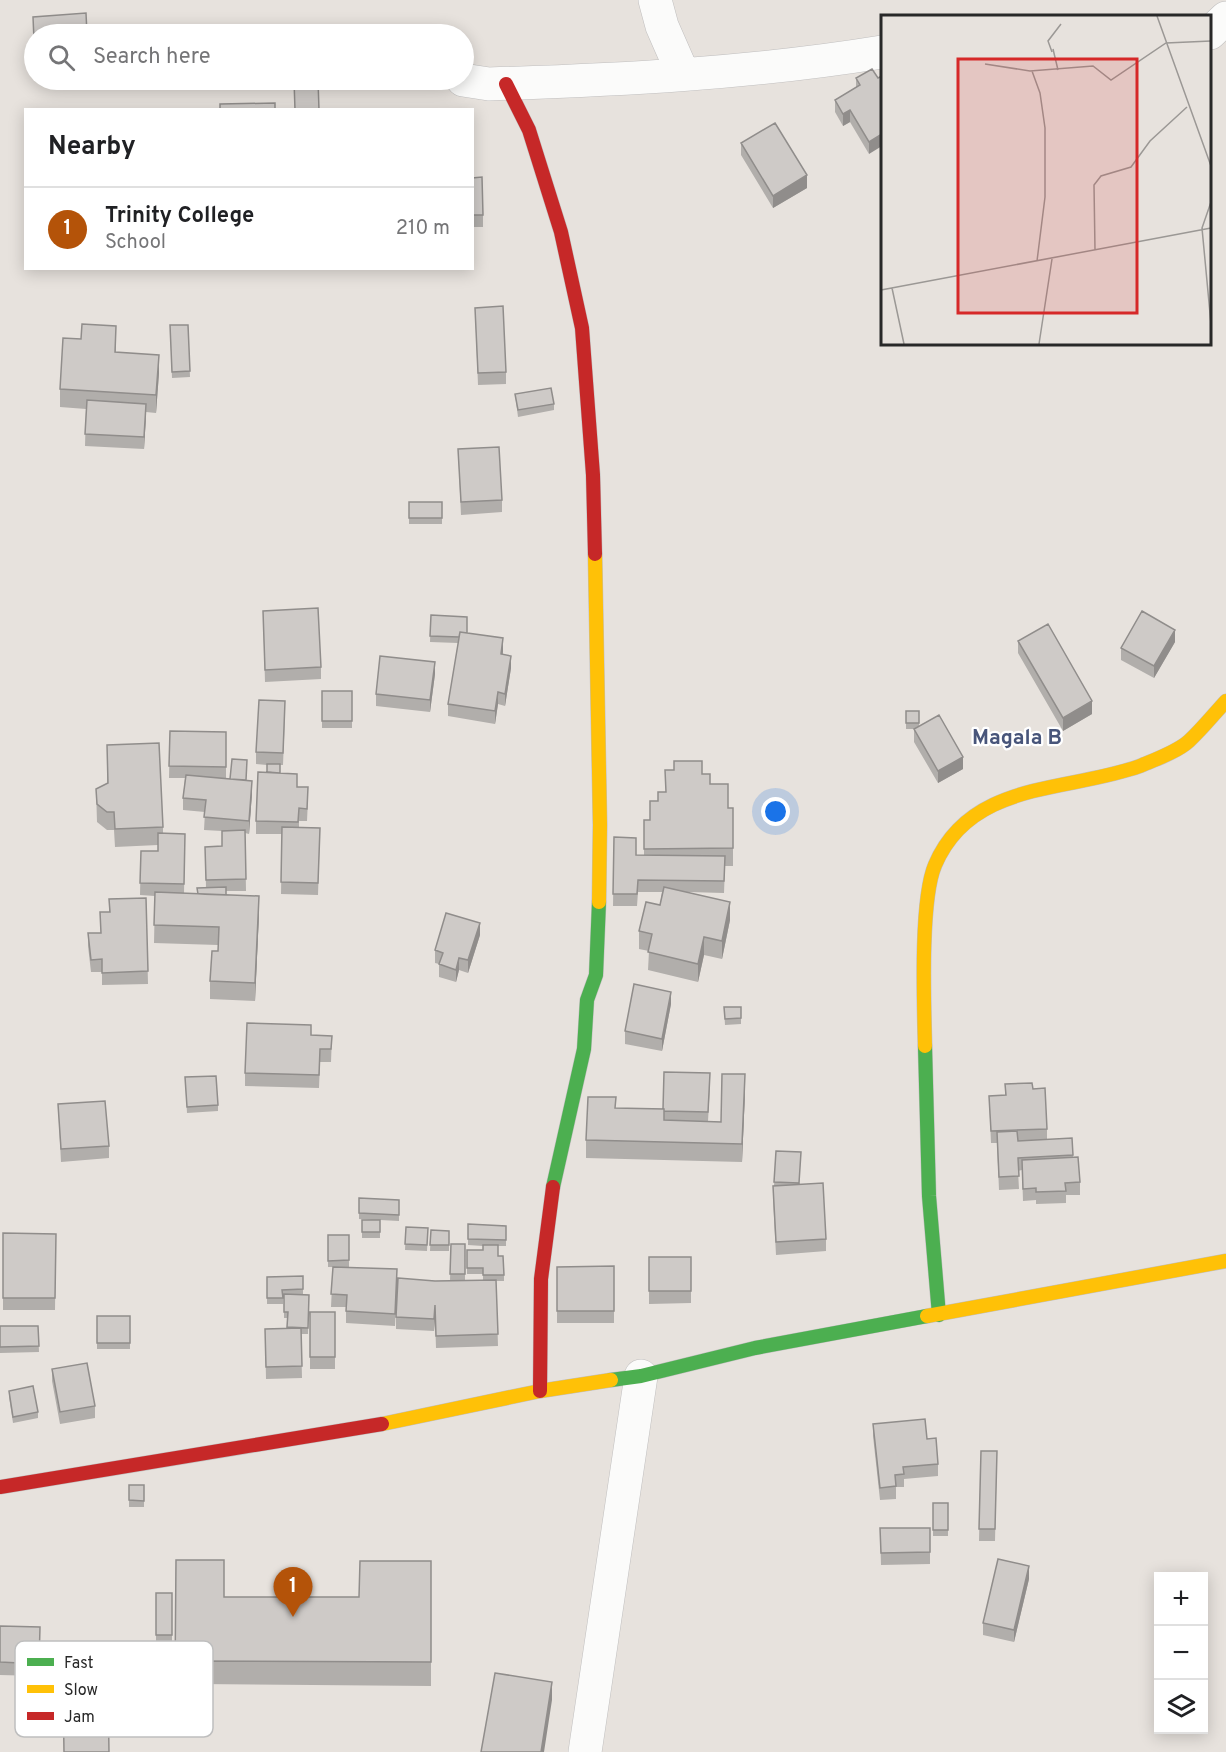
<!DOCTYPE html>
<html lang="en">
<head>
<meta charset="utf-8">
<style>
	:root { --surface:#fff; --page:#f6f6f6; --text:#202124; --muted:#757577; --line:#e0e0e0; --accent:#b45309 }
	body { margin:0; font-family:Overpass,sans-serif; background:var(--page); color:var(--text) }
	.controls { position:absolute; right:18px; bottom:18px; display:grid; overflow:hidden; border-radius:0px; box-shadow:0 3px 15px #0003 }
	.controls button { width:54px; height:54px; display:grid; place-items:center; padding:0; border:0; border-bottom:2px solid var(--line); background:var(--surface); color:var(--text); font:30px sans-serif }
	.you { position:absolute; left:776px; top:812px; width:21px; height:21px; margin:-15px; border:4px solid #fff; border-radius:50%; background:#1a73e8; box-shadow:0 0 0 9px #1a73e833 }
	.badge { display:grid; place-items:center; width:39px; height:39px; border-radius:50%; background:var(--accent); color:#fff; font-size:20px; font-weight:700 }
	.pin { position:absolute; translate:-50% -50px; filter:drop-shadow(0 2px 3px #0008) }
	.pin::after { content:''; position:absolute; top:32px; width:21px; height:18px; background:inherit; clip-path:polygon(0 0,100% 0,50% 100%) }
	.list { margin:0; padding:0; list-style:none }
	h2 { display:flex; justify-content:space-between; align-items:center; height:78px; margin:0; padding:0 24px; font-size:26px }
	h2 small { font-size:20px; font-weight:400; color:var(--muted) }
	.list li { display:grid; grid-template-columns:39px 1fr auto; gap:18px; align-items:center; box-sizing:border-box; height:84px; padding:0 24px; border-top:2px solid var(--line) }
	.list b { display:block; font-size:22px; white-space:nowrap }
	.list p { margin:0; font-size:20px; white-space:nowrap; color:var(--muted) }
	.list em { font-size:20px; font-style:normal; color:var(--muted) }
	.icon { flex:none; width:33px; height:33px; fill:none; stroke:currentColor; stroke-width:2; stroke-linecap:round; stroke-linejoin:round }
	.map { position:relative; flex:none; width:1226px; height:1752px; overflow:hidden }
	.search { position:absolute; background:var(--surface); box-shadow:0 3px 15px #0003; left:24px; top:24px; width:450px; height:66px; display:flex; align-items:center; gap:15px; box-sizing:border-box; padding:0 21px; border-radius:33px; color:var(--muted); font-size:22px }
	.panel { position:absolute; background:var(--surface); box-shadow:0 3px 15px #0003; left:24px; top:108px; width:450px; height:162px; border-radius:0px }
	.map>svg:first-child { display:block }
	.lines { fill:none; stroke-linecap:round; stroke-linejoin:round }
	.street-casing { stroke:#c0bfbf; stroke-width:34 }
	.fast-casing { stroke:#c0bfbf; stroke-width:15 }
	.slow-casing { stroke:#c0bfbf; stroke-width:15 }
	.jam-casing { stroke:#c0bfbf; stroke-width:15 }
	.street { stroke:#fbfbfa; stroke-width:33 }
	.fast { stroke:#4caf50; stroke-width:14 }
	.slow { stroke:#ffc107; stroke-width:14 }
	.jam { stroke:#c62828; stroke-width:14 }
	.wall { fill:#b1aeab }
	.shaded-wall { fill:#908d8b }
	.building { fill:#cecac7; stroke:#908d8b; stroke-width:1.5 }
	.labels { text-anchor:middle; stroke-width:4.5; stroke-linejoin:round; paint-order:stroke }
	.quarter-label { font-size:21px; font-weight:bold; fill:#48557a; stroke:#fff }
	.inset-road { fill:none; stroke:#9b9895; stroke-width:1.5 }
	.view { fill:#d62828; fill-opacity:0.15; stroke:#d62828; stroke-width:3 }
	.inset-edge { fill:none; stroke:#282828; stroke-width:3 }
	.key { fill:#fff; stroke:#bebebe; stroke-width:1.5 }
	.key-label { font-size:16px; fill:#282828 }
</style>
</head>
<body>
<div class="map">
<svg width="1226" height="1752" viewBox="0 0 1226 1752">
	<rect width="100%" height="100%" fill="#e7e2dd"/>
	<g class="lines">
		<g class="street-casing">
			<path id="street" d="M655,0L662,26L683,74
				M1210,33L1226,18
				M463,80L489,84C621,80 753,73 882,52
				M585,1752L641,1376"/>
		</g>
		<g class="fast-casing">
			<path id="fast" d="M925,1046L929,1196L939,1315
				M553,1187L584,1049L587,1000L596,975L599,902
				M611,1380L641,1376L755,1348L927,1316"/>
		</g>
		<g class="slow-casing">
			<path id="slow" d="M595,554L600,825L599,902
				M925,1046C924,1004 920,900 935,865C971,780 1069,792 1140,766C1154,760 1177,752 1189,741C1202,729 1214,714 1226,701
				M927,1316L1226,1261
				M382,1424L540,1391L611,1380"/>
		</g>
		<g class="jam-casing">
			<path id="jam" d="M506,84L529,130L561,232L582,328L593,475L595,554
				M540,1391L541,1279L553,1187
				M0,1487L382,1424"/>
		</g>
		<use href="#street" class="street"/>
		<use href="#fast" class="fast"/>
		<use href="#slow" class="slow"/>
		<use href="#jam" class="jam"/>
	</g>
	<path class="wall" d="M856,78H878L869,154L850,122L843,126L835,112V100L856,87Z
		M741,143L807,188L773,208L741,155Z
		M472,178L483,215V227H472Z
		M475,308L506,372V384L478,385Z
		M170,325H188L190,377L172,378Z
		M116,344V353L159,373L156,413L146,412L144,449L85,446L86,409L60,407V389Z
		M515,394L554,404V410L518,417Z
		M458,449L502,500V512L461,515Z
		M409,502H442V524H409Z
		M263,611L321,667V679L265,682Z
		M431,615L503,651V654L511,668L505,706L498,704L495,724L448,716V704L458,643L430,642Z
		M1018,641L1092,714L1063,731L1018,653Z
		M1175,642L1154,678L1121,660V648Z
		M435,674L430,712L376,706V694Z
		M322,691H352V728H322Z
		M906,711H919V726L963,769L938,783L914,742V729H906Z
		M285,714L283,765H280V773L297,787L308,799L307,821H299V827L320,828L318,895L281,894L282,834H256V821L267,772V765L256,764V752Z
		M170,731L226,732V778L230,779L247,766L246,780L252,793L249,834L245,833L246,891H226V895L259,914L255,1001L210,999V981L218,951V945L154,943L155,896L140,895L141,851H158V845L115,847L114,830H107L97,822L96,789L107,783V745L163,827V833L185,834L184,893L197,894L206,887L205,847L222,846V831L204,830L205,812L183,810V798L185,778H169Z
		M702,774L728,808H733V866H725L724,893L688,892L730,920L722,959L704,955L698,982L648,970L649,951L639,949V931L660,905L662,892H638L637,906H613L614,837L636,855H644V820H650L658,801L665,792Z
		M146,898L148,984L102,985V972H91L88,946V933H101L100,912H109V899Z
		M480,935L468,973L459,970L456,982L439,977V964L435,963V950Z
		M671,1004L662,1051L625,1044V1031Z
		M724,1007H741V1024L725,1025Z
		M311,1035L332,1036L331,1062H320L319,1088L245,1086V1073Z
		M185,1077L218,1105V1111L187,1113Z
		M1005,1084L1033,1089L1047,1129V1140L1072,1138L1073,1157L1080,1182V1195H1066V1203L1036,1204V1200L1023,1201L1022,1170L1018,1171L1019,1189L999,1190L997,1143H991L989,1096L1005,1095Z
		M710,1086L708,1121L721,1122L745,1092L742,1162L586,1158V1140L616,1108L663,1109Z
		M58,1104L109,1146V1158L61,1162Z
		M776,1151L801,1152L799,1184L826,1239V1251L776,1255L773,1198V1186H774Z
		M359,1198L399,1200V1221L380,1220V1238H362V1220H372L359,1219Z
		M468,1224L506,1226V1246H498V1256L504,1275V1281H496L498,1346L436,1348L435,1317L434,1331L396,1329V1317L435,1281L483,1280V1274H467V1250H483V1246L468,1245Z
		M406,1227L428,1228L427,1251L405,1250Z
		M431,1230L449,1231V1251H430Z
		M3,1233L56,1234L55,1310H3Z
		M328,1235H349V1267H334L397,1282L395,1326L346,1323V1307H331L333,1267H328Z
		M451,1244H465V1281H450Z
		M649,1257H691V1303L649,1304Z
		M614,1266V1323H557V1267Z
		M303,1276V1294L309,1295L308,1334H301L302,1378L266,1379L265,1329H287L288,1318H284V1296H283V1304H267V1277Z
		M310,1312H335V1369H310Z
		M97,1316H130V1349H97Z
		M0,1326H38L39,1352L0,1353Z
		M52,1369L95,1406V1418L60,1424L52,1381Z
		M9,1391L38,1412V1418L13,1423L9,1397Z
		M873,1424L927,1439L938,1464V1476L904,1479V1487H896V1499L880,1500L873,1436Z
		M981,1451H997L995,1541H979Z
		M129,1485H144V1507H129Z
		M933,1503H948V1536H933Z
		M880,1528H930V1564L881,1565Z
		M176,1560L224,1597H359L431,1561V1686L197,1684V1700H175Z
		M1029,1579L1014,1642L983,1635V1623Z
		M156,1593H172V1641H156Z
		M0,1626L40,1639L39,1676L0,1675Z"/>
	<path class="shaded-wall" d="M850,110V122L843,126V114Z
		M882,134V146L869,154V142Z
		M807,175V188L773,208V196Z
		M159,355V373L156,413V395Z
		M146,404V416L144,449V437Z
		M1175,630V642L1154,678V666Z
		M503,638V651L501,666V654Z
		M511,656V668L505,706V694Z
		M435,662V674L430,712V700Z
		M498,692V704L495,724V711Z
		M1092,701V714L1063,731V718Z
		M963,757V769L938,783V771Z
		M252,781V793L249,834V821Z
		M259,896V914L255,1001V983Z
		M730,902V920L722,959V941Z
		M480,923V935L468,973V960Z
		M704,937V955L698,982V964Z
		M459,958V970L456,982V970Z
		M671,992V1004L662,1051V1039Z
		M745,1074V1092L742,1162V1144Z
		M435,1305V1317L434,1331V1319Z
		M1029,1566V1579L1014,1642V1630Z
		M552,1682V1700L544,1752H541Z"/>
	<path class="building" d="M86,13L87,34H34V40L33,17Z
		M872,69L878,78L882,76V134L869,142L850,110L843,114L835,100L860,85L856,78Z
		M294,80H318L319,110H295Z
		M275,103V110H220V104Z
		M775,123L807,175L773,196L741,143Z
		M482,177L483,215H472V178Z
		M503,306L506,372L478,373L475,308Z
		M82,324L116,326L115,352L159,355L156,395L60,389L63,338L81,339Z
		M170,325H188L190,371L172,372Z
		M551,388L554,404L518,410L515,394Z
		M87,400L146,404L144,437L85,434Z
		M499,447L502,500L461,502L458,449Z
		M409,502H442V518H409Z
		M318,608L321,667L265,670L263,611Z
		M1142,611L1175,630L1154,666L1121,648Z
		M431,615L467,617V633L460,632L459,637L430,636Z
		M1048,624L1092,701L1063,718L1018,641Z
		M460,632L503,638L501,654L511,656L505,694L498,692L495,711L448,704Z
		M380,656L435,662L430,700L376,694Z
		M322,691H352V721H322Z
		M259,700L285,701L283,753L256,752Z
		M906,711H919V723H906Z
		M939,715L963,757L938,771L914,729Z
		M170,731L226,732V767L169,766Z
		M159,743L163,827L115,829L114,812H107L97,804L96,789L108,783L107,745Z
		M232,759L247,760L246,780L230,779Z
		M674,761H702V774H710V784H728V808H733V848L644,849V820H650V801H658V792H666L665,770H674Z
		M267,764H280V773L267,772Z
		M258,772L297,774V787H308L307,809L299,808L298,822L256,821Z
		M186,775L252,781L249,821L204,817L206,800L183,798Z
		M282,827L320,828L318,883L281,882Z
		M245,830L246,879L206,880L205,847L222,846V831Z
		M158,833L185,834L184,884L140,883L141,851H158Z
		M614,837L636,838V855L725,856L724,881L638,880L637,894H613Z
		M226,887V895L198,894L197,888Z
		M664,887L730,902L722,941L704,937L698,964L648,952L652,934L639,931L646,902L660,905Z
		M155,892L259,896L255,983L210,981L212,951H218L219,927L154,925Z
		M146,898L148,971L102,973V959L91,960L88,933H101L100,912H110L109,899Z
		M446,913L480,923L468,960L459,958L456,970L439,964L443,953L435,950Z
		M634,984L671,992L662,1039L625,1031Z
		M724,1007H741V1018L725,1019Z
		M247,1023L311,1025V1035L332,1036L331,1049H320L319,1075L245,1073Z
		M664,1072L710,1073L708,1112L664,1111V1109H663Z
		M722,1074H745L742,1144L586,1140L588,1097H616L615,1108L664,1109V1120L721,1122Z
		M216,1076L218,1105L187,1107L185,1077Z
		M1032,1083L1033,1089L1045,1088L1047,1129L991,1131L989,1096L1006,1095L1005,1084Z
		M105,1101L109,1146L61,1149L58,1104Z
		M1017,1131L1018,1141L1072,1138L1073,1155L1018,1158L1019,1176L999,1177L997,1132Z
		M776,1151L801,1152L799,1183L774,1182Z
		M1078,1157L1080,1182L1065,1183L1066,1191L1036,1192V1188L1023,1189L1022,1160Z
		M823,1183L826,1239L776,1242L773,1186Z
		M359,1198L399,1200V1215L359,1213Z
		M362,1220H380V1232H362Z
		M468,1224L506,1226V1240L468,1239Z
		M406,1227L428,1228L427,1245L405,1244Z
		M431,1230L449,1231V1245H430Z
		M3,1233L56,1234L55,1298H3Z
		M328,1235H349V1260L328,1261Z
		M451,1244H465V1274H450Z
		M483,1245H498V1256H503L504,1275H483V1268H467V1250H483Z
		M649,1257H691V1291H649Z
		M614,1266V1311H557V1267Z
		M333,1267L397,1269L395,1314L346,1311L347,1295L331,1294Z
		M303,1276V1289L282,1290L283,1298H267V1277Z
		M398,1278L435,1281L496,1280L498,1334L436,1336L435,1305L434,1319L396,1317Z
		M284,1294L309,1295L308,1328L287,1327L288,1312H284Z
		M310,1312H335V1357H310Z
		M97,1316H130V1343H97Z
		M0,1326H38L39,1346L0,1347Z
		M301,1328L302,1366L266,1367L265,1329Z
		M87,1363L95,1406L60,1412L52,1369Z
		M33,1386L38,1412L13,1417L9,1391Z
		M925,1419L927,1439L936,1438L938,1464L903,1467L904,1474L895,1475L896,1486L880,1488L873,1424Z
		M981,1451H997L995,1529H979Z
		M129,1485H144V1501L129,1500Z
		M933,1503H948V1530H933Z
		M880,1528H930V1552L881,1553Z
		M998,1559L1029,1566L1014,1630L983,1623Z
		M176,1560H224V1597H359L360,1561H431V1662L197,1661V1677H175Z
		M156,1593H172V1635H156Z
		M0,1626L40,1627L39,1664L0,1662Z
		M495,1673L552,1682L541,1752H481Z
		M108,1689L109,1752H64L63,1690Z"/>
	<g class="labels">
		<g class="quarter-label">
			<text x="1017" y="744">Magala B</text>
		</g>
	</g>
	<g transform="translate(881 15)">
		<rect width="330" height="330" fill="#e7e2dd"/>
		<path class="inset-road" d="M276,1L330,151M172,34L177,55M171,37L167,26L180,9M104,49L149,56L212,51L230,65L285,28L330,26M151,56L159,78L164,113V182L156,246M330,187L321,213L330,309M214,235L213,170L220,161L250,152L269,126L306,92M11,273L23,329M0,275L330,213M158,329L171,244"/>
		<path class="view" d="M77,44H256V298H77Z"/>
		<rect width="330" height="330" class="inset-edge"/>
	</g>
	<rect x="15" y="1641" width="198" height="96" rx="9" class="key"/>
	<rect x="27" y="1658" width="27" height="8" fill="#4caf50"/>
	<rect x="27" y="1685" width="27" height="8" fill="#ffc107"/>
	<rect x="27" y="1712" width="27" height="8" fill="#c62828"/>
	<g class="key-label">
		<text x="64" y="1668">Fast</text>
		<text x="64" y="1695">Slow</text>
		<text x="64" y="1722">Jam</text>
	</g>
</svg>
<div class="controls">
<button>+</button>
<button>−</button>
<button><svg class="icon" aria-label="layers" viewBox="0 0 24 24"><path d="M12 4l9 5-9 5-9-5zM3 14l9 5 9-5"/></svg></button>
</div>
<div class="you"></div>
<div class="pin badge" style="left:293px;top:1617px">1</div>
<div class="search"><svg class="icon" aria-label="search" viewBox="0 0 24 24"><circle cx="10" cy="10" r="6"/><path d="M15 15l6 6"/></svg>Search here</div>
<section class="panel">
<h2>Nearby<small></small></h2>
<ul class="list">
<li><span class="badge">1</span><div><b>Trinity College</b><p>School</p></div><em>210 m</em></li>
</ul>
</section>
</div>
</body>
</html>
